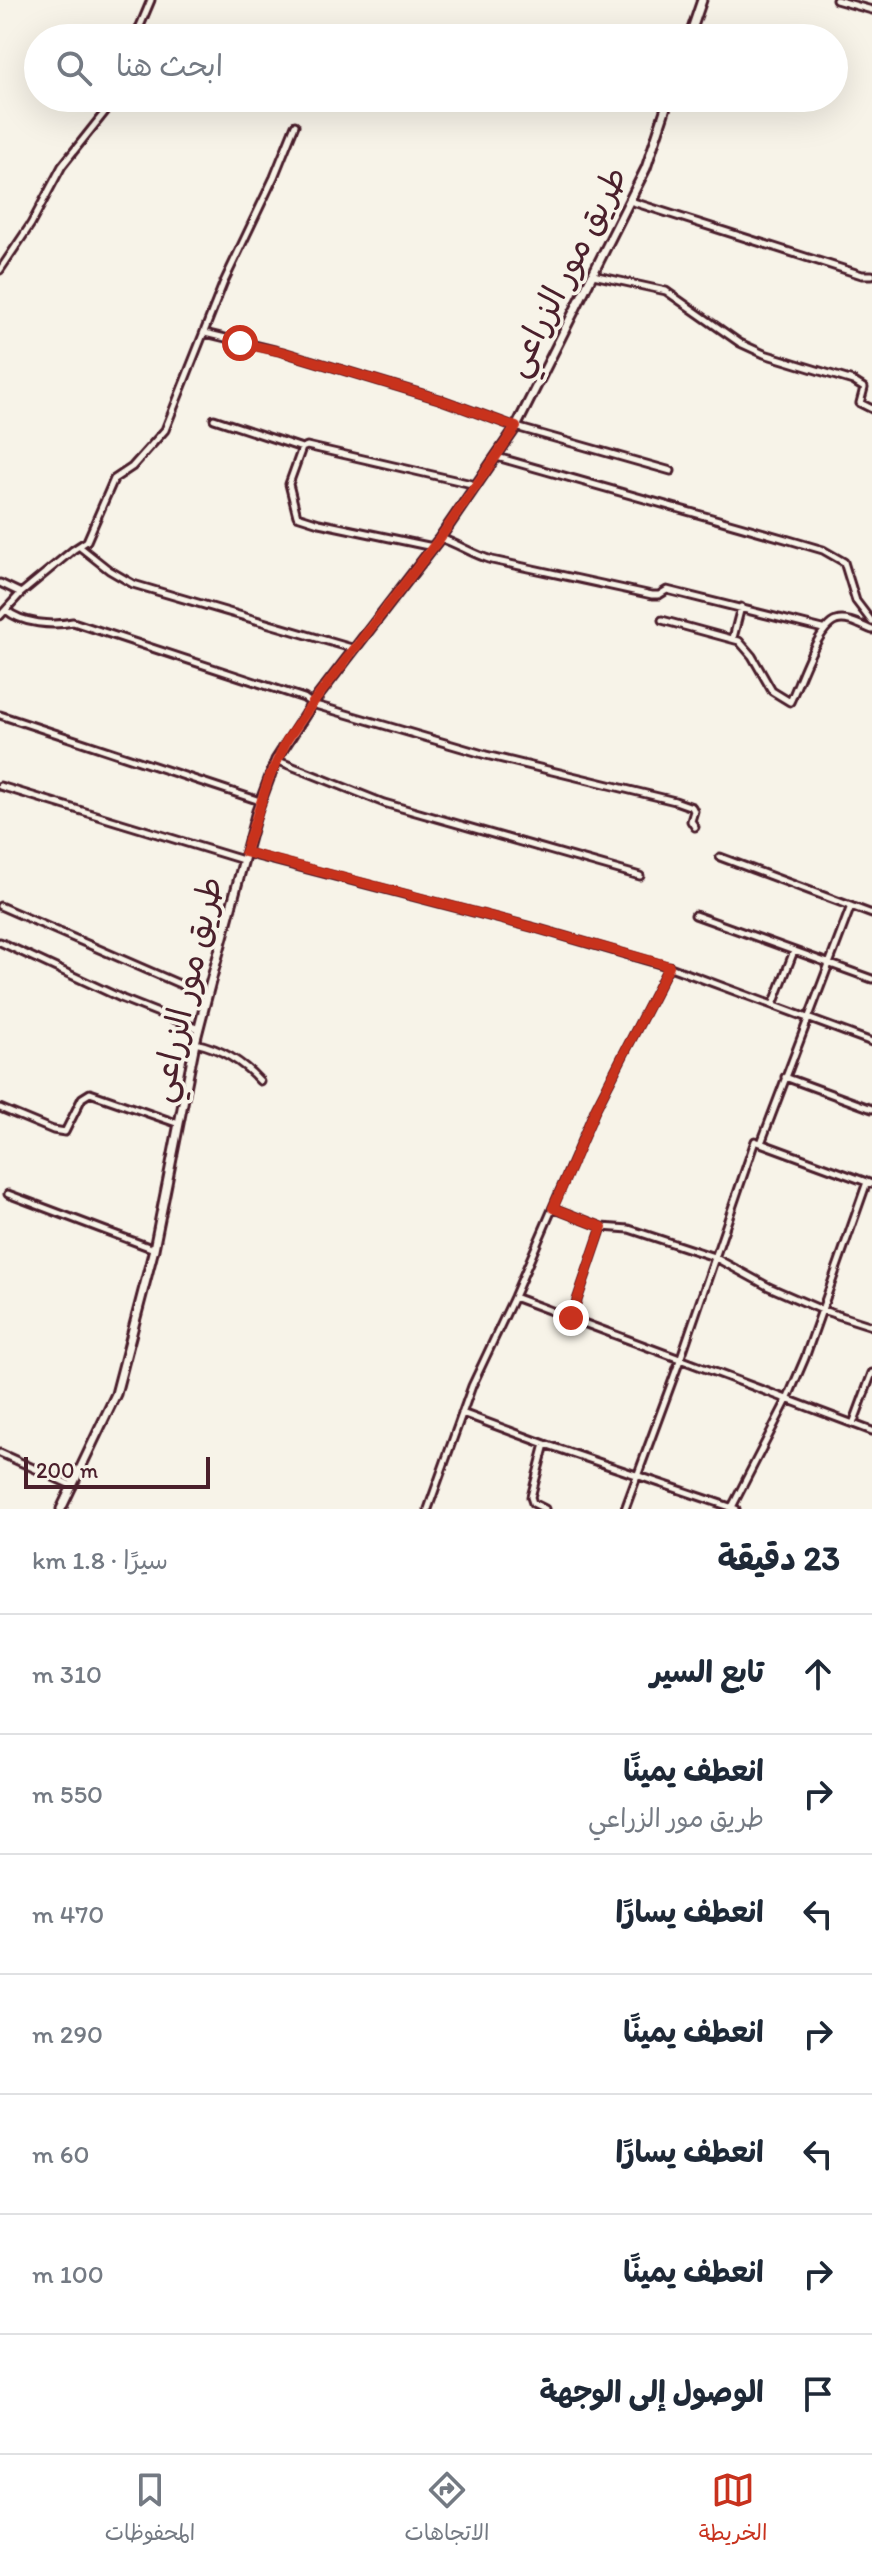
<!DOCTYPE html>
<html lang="ar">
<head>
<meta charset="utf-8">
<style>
	:root { --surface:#fff; --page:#f2f2f3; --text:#1f2937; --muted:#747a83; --line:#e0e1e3; --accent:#c8321e }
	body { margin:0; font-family:Itim,"Playpen Sans Arabic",sans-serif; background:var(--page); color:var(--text); direction:rtl }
	.scale { position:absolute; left:24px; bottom:20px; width:186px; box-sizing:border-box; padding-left:8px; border:4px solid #4a1f2b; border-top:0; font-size:22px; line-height:28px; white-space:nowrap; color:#4a1f2b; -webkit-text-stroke:6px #f7f3e8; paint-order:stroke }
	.stop { position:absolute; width:24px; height:24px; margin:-18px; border:6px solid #c8321e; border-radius:50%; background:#fff }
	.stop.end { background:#c8321e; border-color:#fff; box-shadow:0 2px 8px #0008 }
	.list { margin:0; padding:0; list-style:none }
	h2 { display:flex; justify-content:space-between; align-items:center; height:104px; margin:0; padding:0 32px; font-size:34px }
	h2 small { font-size:26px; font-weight:400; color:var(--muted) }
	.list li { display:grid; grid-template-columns:52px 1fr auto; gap:24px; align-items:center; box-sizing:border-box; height:120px; padding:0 32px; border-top:2px solid var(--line) }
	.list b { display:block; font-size:30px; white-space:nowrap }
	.list p { margin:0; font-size:26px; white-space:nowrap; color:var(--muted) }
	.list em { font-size:26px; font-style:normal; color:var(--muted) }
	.icon { flex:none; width:44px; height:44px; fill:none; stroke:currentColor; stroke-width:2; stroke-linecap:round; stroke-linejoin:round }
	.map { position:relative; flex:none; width:872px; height:1509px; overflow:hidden; direction:ltr }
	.search { position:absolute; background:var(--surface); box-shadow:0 8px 32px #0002; left:24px; right:24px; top:24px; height:88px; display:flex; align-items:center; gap:20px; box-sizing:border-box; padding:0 28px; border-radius:44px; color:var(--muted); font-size:30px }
	.sheet { height:944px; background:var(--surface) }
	nav { display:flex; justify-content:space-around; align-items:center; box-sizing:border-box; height:112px; border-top:2px solid var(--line); background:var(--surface); font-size:22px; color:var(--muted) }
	nav a { display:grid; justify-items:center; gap:4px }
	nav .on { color:var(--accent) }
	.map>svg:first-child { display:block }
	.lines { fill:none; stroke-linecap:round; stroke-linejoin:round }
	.minor-casing { stroke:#4a1f2b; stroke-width:11 }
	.tertiary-casing { stroke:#4a1f2b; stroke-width:13 }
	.minor { stroke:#f7f3e8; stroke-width:5 }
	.tertiary { stroke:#f7f3e8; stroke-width:7 }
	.route { stroke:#c8321e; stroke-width:10 }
	.labels { text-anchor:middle; stroke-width:7; stroke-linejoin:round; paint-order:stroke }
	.street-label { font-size:34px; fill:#4a1f2b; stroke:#f7f3e8 }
</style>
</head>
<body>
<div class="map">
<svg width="872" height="1509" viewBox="0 0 872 1509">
	<rect width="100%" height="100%" fill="#f7f3e8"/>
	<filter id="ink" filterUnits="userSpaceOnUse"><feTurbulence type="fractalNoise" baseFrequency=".0125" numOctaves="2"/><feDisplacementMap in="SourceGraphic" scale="16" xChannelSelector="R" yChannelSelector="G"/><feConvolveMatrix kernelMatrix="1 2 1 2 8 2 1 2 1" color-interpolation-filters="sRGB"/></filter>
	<g filter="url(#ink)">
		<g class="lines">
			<g class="minor-casing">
				<path id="minor" d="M836,0L872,10
					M135,38L151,0
					M630,201L862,275H872
					M0,270L31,224L62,166L116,98
					M593,275L666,291L740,343L764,354L853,381L864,388L860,403L872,409
					M205,333L283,352L439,399L516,427L671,471
					M214,419L302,448L307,446L476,485
					M302,448L289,484L297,516L319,523L433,547
					M497,457L789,540L823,550L844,562L856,601L872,622
					M440,538C459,544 473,555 492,560L652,595H659L667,590L823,629
					M80,547L109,570L133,584L355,649
					M0,583L21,593
					M6,610C22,624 53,626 73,622L304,698L312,704L486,755L675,801L692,807L694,811L691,821L695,827
					M0,616L21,593L73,550L87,541L114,479L132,467L165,430L223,284L274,177L295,125
					M662,620L739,641L752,656L772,691L790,702C799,684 817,627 836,621C847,617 862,626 872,630
					M733,638L741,607
					M0,715L260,801
					M276,760L384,803L640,876
					M0,786L243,860
					M246,853L539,929L670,967L872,1042
					M720,857L872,914
					M0,906L207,996
					M695,915L872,979
					M0,942L123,999L199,1029
					M773,1005L794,951
					M195,1043C222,1049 242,1061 260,1081
					M785,1077L872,1109
					M0,1108L53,1130L65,1132L82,1098L90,1093L179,1124
					M761,1143L851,906
					M8,1194L154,1249
					M553,1208L602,1227L629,1229L714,1257L769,1287L822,1310L872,1326
					M514,1297L872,1431
					M571,1318L602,1227
					M462,1413L545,1444L736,1509
					M853,1424L872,1373
					M0,1453L73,1486
					M428,1509L472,1386L514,1297L596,1108L669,966
					M545,1509L533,1503L531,1497L545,1444
					M625,1509L680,1360L755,1141L872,1184
					M731,1509L787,1400L805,1358L867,1182"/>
			</g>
			<g class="tertiary-casing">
				<path id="tertiary" d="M689,38L702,0
					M61,1509L116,1394L154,1249L195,1043L210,985L257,811L276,760L312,704L440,538L516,427L646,168L669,98"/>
			</g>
			<use href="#minor" class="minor"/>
			<use href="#tertiary" class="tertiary"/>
		</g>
	</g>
	<g class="lines" filter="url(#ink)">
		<path class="route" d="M240,343L283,352L439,399L516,427L440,538L312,704L287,740L269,778L245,852L539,929L669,966L596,1108L553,1208L602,1227L571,1318"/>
	</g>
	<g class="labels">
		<g class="street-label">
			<text transform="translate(565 271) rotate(-63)" y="12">طريق مور الزراعي</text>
			<text transform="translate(185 989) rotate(-77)" y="12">طريق مور الزراعي</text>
		</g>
	</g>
</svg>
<div class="scale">200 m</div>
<div class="stop" style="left:240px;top:343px"></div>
<div class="stop end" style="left:571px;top:1318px"></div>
<div class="search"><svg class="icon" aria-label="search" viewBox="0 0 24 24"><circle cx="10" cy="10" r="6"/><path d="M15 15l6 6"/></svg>ابحث هنا</div>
</div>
<section class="sheet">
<h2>23 دقيقة<small>سيرًا · 1.8 km</small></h2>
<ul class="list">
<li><svg class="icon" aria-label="ahead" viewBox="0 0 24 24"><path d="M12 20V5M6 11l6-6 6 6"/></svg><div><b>تابع السير</b></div><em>310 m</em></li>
<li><svg class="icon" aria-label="right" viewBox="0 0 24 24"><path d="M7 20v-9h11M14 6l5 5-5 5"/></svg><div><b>انعطف يمينًا</b><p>طريق مور الزراعي</p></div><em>550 m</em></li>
<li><svg class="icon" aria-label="left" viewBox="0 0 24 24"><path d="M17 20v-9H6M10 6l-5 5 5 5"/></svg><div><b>انعطف يسارًا</b></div><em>470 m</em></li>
<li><svg class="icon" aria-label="right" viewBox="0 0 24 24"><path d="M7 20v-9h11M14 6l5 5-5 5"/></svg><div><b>انعطف يمينًا</b></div><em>290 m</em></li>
<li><svg class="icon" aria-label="left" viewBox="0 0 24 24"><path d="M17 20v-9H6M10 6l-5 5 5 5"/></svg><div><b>انعطف يسارًا</b></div><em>60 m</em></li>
<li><svg class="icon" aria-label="right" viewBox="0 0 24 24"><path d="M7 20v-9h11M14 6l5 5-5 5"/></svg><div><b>انعطف يمينًا</b></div><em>100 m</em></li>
<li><svg class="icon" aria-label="arrive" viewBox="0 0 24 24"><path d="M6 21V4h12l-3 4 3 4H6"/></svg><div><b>الوصول إلى الوجهة</b></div></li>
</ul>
</section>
<nav>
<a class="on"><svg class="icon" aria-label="map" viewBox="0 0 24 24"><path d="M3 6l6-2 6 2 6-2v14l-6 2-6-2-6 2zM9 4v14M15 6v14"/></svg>الخريطة</a>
<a><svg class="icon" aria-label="directions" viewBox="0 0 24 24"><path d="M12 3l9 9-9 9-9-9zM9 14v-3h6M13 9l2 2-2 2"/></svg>الاتجاهات</a>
<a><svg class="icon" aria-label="saved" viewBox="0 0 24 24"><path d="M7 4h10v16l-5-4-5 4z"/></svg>المحفوظات</a>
</nav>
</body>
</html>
